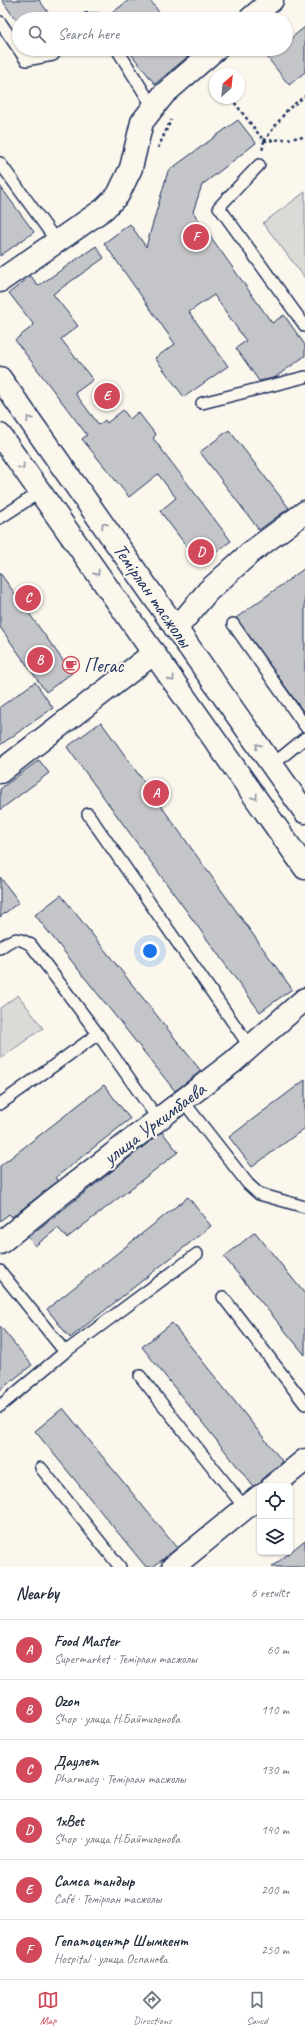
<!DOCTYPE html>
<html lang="en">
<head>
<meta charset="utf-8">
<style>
	:root { --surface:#fff; --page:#f2f2f3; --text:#1f2937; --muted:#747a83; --line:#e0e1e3; --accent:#d1495b }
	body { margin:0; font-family:Caveat,sans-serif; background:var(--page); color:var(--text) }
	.controls { position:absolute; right:12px; bottom:12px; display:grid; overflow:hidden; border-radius:6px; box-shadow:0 1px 3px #0004 }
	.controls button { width:36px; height:36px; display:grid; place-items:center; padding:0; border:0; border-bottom:1px solid var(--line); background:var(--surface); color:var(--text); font:20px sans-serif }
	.compass { position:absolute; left:209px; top:68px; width:36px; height:36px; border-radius:50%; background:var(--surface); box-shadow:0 1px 3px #0004; rotate:27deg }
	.you { position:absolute; left:150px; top:951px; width:14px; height:14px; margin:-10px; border:3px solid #fff; border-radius:50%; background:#1a73e8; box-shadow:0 0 0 6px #1a73e833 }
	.badge { display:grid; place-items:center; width:26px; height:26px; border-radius:50%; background:var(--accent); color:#fff; font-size:13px; font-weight:700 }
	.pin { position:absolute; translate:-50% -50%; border:2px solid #fff; box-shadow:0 1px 4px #0006 }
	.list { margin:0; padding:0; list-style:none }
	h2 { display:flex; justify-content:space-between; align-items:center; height:52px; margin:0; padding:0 16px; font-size:17px }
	h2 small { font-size:13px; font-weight:400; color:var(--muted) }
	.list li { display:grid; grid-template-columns:26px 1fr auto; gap:12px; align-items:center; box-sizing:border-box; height:60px; padding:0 16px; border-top:1px solid var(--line) }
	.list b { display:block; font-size:15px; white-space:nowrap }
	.list p { margin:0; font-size:13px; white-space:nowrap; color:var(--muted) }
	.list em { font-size:13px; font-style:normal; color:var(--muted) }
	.icon { flex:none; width:22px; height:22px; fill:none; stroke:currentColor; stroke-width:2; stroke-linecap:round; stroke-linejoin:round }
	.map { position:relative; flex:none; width:305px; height:1567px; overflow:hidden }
	.search { position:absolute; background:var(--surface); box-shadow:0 1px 3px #0004; left:12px; right:12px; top:12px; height:44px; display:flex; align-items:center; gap:10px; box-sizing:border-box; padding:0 14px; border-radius:22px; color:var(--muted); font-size:15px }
	.sheet { height:412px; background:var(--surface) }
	nav { display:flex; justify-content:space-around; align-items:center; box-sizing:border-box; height:56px; border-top:1px solid var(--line); background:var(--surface); font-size:11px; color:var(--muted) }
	nav a { display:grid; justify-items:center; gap:2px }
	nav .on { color:var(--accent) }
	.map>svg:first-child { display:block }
	.green { fill:#dadad7; stroke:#7a849a }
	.building { fill:#c3c5c9; stroke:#1b2f5e }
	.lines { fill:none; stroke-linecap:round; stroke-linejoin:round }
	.lane-casing { stroke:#1b2f5e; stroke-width:14 }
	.street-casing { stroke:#1b2f5e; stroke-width:25 }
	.primary-casing { stroke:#1b2f5e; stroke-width:25 }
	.path { stroke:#1b2f5e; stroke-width:2.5; stroke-dasharray:3 3; stroke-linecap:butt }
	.lane { stroke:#fbf7ec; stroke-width:11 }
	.street { stroke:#fbf7ec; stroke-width:22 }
	.primary { stroke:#fbf7ec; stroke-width:22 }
	.oneway { stroke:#8b93a5 }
	.labels { text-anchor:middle; stroke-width:4; stroke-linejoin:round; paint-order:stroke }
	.street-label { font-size:20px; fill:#1b2f5e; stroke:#fbf7ec }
	.poi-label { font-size:20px; fill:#1b2f5e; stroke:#fbf7ec; text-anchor:start }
</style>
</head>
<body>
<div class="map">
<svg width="305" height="1567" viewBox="0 0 305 1567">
	<rect width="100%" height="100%" fill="#fbf7ec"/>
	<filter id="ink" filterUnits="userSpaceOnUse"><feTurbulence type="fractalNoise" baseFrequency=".025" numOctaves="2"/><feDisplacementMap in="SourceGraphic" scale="8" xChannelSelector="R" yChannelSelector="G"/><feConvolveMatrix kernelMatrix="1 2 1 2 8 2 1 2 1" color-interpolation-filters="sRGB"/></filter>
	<g filter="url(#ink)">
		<path class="green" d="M305,192V278L263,223Z
			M18,995L43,1028L0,1059V1008Z"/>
		<path class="building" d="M2,0H39L53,19H15Z
			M129,0H150L164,19H104Z
			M305,27V72L289,85L267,57L277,49H286V42Z
			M127,49H197L155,84Z
			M238,120L256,143L202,185L193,212L272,323L284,315L305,345V356L274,378L259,381L236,348L246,341L214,295L189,312L228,366L184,397L155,358L175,344L104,243L130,224L146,247L168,171Z
			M0,186L34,232L0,256Z
			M96,246L104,258L53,294L78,326L61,339L93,380L75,393L99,425L105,420L107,423L123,410L130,419L138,412L156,435L153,438L231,541L200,564L160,511L176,498L158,474L129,497L82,439L87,435L15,340L34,325L9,293L31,276L38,286Z
			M229,430L289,508L259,530L200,452Z
			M305,568V714L236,618Z
			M0,573L72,673L46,692L0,627Z
			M35,682L53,708L0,745V707Z
			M101,722L292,989L260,1012L67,747Z
			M39,760L49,773L0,810V789Z
			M0,877L19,902L0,917Z
			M61,895L201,1071L175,1091L35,915Z
			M305,1080V1128L252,1167L229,1137Z
			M104,1085L130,1119L55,1178L58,1181L12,1217L9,1214L0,1221V1166Z
			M162,1132L178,1152L67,1238L58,1228L35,1246L28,1237Z
			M188,1197L211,1226L70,1338L47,1309Z
			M255,1232L305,1294V1355L224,1257Z
			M172,1323L283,1462L265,1476L259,1484L253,1486L142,1347Z
			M0,1326L32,1365L0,1390Z
			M63,1408L177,1548L153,1567H146L35,1431Z
			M305,1540V1567H272Z"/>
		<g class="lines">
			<g class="lane-casing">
				<path id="lane" d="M87,19H97
					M0,22L26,60L53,55L58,49
					M117,49L153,107
					M0,163L57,242
					M259,165L219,207L305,326
					M202,403L305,377
					M0,518L40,492
					M233,624L305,726
					M272,765L305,738
					M88,814L250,1047
					M0,948C13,938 17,936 31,945L98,1034L158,1119
					M183,1101L248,1184L259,1194L305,1207
					M0,1104L98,1034
					M0,1271L65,1352L197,1254
					M223,1297L305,1404
					M140,1376L245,1508
					M0,1406L65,1352
					M41,1468L120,1567"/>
			</g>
			<g class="street-casing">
				<path id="street" d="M250,19L272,0
					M0,281L104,209L118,195L131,168L142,122L164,94L216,49
					M176,629L208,591L250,553L305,512
					M0,772L154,653
					M0,1243L52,1201L233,1062L305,999
					M273,1486L305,1460
					M173,1567L260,1496"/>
			</g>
			<g class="primary-casing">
				<path id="primary" d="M0,378L305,812
					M0,435L305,868"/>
			</g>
			<path class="path" d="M231,98L264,141L262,152
				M264,141L288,109L305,96
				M264,141L305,137
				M158,148L171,120"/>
			<use href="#lane" class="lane"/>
			<use href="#street" class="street"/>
			<use href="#primary" class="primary"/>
		</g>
		<defs><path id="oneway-chevron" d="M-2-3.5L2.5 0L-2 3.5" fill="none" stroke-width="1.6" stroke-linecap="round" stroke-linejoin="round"/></defs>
		<g class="oneway">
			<use href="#oneway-chevron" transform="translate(29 419) rotate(-125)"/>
			<use href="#oneway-chevron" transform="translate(22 467) rotate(55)"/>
			<use href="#oneway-chevron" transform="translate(104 525) rotate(-125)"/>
			<use href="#oneway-chevron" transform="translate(97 573) rotate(55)"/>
			<use href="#oneway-chevron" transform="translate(172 679) rotate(55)"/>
			<use href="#oneway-chevron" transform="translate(258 746) rotate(-125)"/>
			<use href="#oneway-chevron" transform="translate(255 797) rotate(55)"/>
		</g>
	</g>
	<defs>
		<g id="cafe-ring" transform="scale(0.9)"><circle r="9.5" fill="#fbf7ec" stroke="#d1495b" stroke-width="1.5"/><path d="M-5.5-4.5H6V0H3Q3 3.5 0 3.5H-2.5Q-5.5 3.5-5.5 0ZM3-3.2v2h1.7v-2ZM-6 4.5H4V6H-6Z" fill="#d1495b"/></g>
	</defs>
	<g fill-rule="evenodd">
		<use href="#cafe-ring" x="71" y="665"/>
	</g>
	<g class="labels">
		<g class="street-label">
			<text transform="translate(153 595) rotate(55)" y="7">Темірлан тасжолы</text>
			<text transform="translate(154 1123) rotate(-37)" y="7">улица Уркимбаева</text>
		</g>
		<g class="poi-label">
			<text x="84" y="672">Пегас</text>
		</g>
	</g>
</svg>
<div class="controls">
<button><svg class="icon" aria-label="locate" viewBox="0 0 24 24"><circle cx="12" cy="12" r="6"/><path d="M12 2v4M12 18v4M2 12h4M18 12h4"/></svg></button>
<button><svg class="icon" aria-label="layers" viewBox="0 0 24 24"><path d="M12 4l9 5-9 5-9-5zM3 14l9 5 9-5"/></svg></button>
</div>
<svg class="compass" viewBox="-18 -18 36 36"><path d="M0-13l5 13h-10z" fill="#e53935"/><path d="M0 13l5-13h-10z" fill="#747a83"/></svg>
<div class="you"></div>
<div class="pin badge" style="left:156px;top:793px">A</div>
<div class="pin badge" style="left:40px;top:660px">B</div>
<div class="pin badge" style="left:28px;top:598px">C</div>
<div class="pin badge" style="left:201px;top:552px">D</div>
<div class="pin badge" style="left:107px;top:396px">E</div>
<div class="pin badge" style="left:196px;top:237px">F</div>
<div class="search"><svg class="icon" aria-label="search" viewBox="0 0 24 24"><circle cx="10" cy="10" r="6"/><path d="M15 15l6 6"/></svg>Search here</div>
</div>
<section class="sheet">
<h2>Nearby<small>6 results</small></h2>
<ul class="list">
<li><span class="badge">A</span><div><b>Food Master</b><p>Supermarket · Темірлан тасжолы</p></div><em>60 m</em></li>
<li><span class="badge">B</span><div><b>Ozon</b><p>Shop · улица Н.Байтиленова</p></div><em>110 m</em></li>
<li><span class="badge">C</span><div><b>Даулет</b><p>Pharmacy · Темірлан тасжолы</p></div><em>130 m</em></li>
<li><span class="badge">D</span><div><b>1xBet</b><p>Shop · улица Н.Байтиленова</p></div><em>140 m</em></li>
<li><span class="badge">E</span><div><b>Самса тандыр</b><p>Café · Темірлан тасжолы</p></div><em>200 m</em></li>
<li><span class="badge">F</span><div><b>Гепатоцентр Шымкент</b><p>Hospital · улица Оспанова</p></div><em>250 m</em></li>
</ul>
</section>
<nav>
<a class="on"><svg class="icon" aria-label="map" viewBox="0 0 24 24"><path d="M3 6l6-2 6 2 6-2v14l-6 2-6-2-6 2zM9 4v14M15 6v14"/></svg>Map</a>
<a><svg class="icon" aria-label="directions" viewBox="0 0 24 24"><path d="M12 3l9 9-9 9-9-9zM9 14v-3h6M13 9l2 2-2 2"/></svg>Directions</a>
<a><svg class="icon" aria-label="saved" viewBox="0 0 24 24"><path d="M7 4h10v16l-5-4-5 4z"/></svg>Saved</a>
</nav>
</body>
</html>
